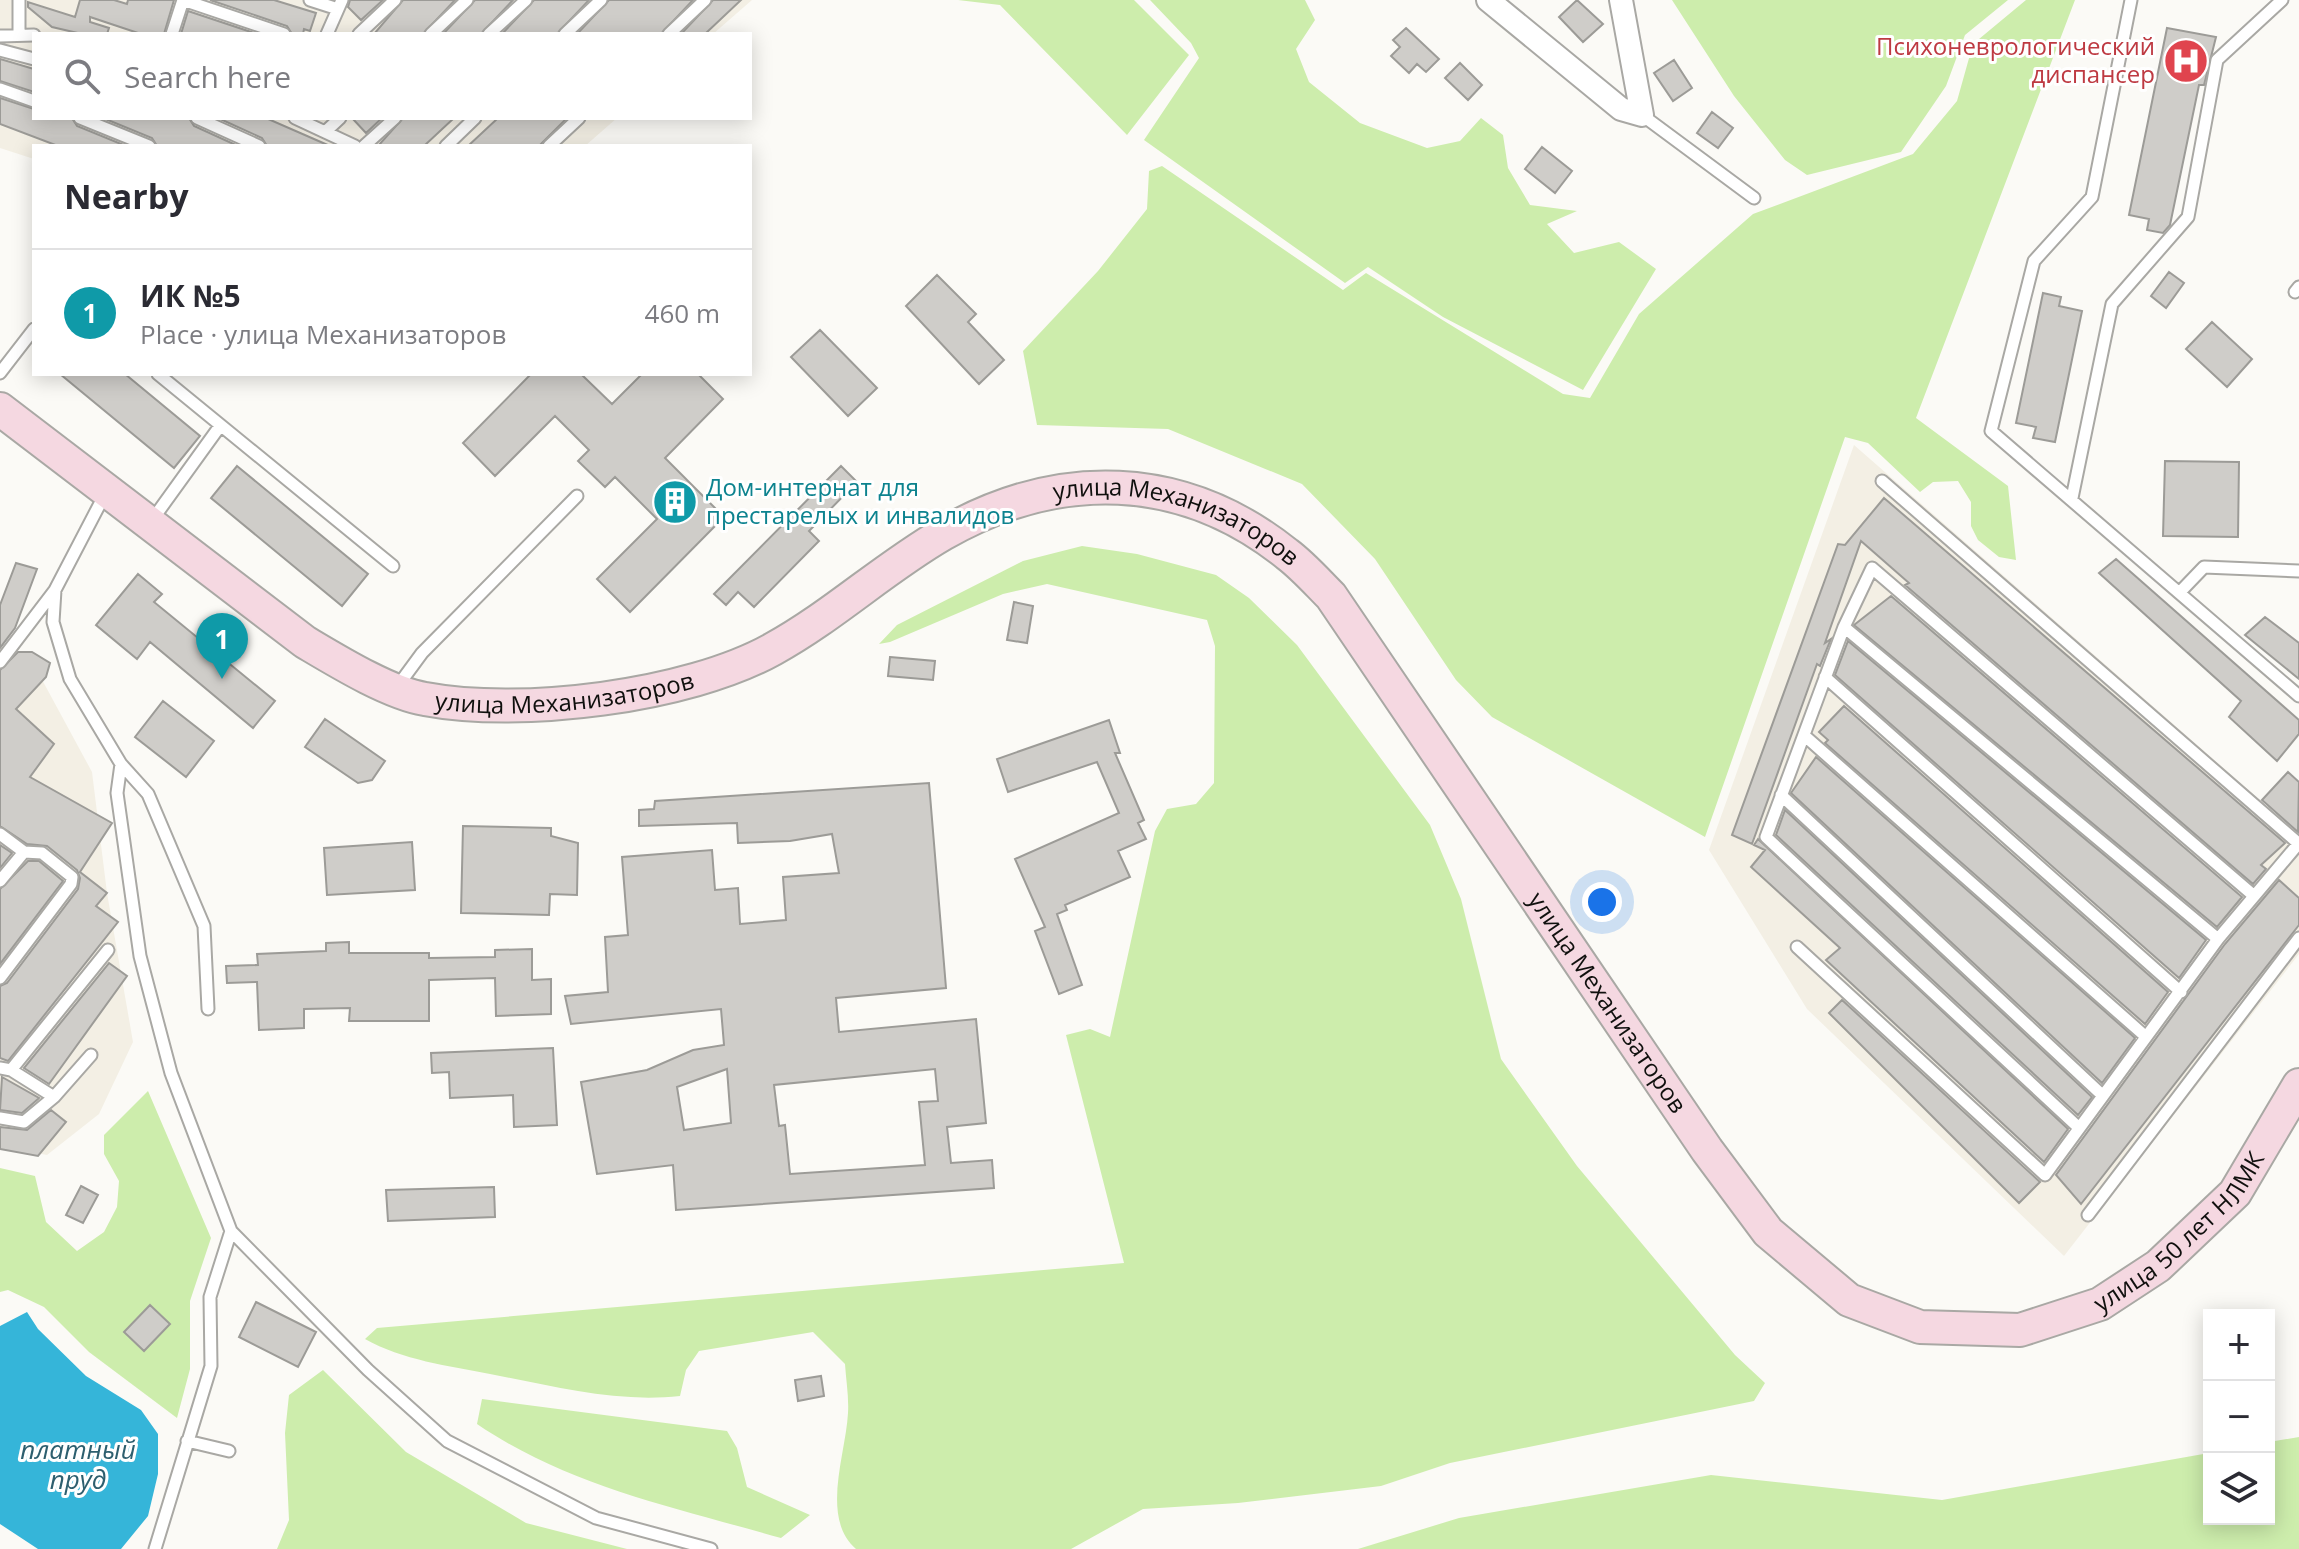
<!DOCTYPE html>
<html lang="en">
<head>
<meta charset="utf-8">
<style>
	:root { --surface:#fff; --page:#f2f2f3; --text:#2b2b33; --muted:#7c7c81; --line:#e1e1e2; --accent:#b01f4e }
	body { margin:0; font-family:"Open Sans",sans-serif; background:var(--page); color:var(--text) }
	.controls { position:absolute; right:24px; bottom:24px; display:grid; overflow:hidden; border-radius:0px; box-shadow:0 4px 20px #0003 }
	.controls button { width:72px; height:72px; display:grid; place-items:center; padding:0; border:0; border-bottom:2px solid var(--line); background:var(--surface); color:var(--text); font:40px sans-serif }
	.you { position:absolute; left:1602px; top:902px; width:28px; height:28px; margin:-20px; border:6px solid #fff; border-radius:50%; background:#1a73e8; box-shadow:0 0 0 12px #1a73e833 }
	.badge { display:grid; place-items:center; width:52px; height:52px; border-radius:50%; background:var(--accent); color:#fff; font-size:26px; font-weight:700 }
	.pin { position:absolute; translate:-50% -66px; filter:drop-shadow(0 2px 4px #0008) }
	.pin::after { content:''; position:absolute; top:42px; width:28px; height:24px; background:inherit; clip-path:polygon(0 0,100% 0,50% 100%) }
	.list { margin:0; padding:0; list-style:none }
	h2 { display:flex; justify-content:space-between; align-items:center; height:104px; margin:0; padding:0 32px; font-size:34px }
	h2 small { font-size:26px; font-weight:400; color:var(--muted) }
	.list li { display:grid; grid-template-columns:52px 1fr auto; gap:24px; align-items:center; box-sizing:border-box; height:128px; padding:0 32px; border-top:2px solid var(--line) }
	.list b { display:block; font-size:30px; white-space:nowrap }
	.list p { margin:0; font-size:26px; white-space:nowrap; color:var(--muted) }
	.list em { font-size:26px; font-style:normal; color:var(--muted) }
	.icon { flex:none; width:44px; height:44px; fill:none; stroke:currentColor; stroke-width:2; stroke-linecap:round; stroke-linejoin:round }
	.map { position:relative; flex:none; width:2299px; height:1549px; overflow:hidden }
	.search { position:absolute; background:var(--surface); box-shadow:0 4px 20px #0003; left:32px; top:32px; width:720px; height:88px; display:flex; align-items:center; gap:20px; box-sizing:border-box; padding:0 28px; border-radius:0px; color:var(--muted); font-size:30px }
	.panel { position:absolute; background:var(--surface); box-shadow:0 4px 20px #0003; left:32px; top:144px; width:720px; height:232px; border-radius:0px }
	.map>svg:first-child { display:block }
	.built { fill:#f3efe4 }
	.green { fill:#cdedac }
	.water { fill:#35b5d9 }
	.building { fill:#cfcdc9; stroke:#9c9b97; stroke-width:2; fill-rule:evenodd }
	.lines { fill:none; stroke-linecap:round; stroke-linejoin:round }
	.service-casing { stroke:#a9a8a4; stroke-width:15 }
	.minor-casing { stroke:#a9a8a4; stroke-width:26 }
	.secondary-casing { stroke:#a9a8a4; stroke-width:36 }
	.service { stroke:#fff; stroke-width:11 }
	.minor { stroke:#fff; stroke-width:22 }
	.secondary { stroke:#f5d8e1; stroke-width:32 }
	.labels { text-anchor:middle; stroke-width:6; stroke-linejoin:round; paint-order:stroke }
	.health-label { font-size:24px; fill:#be3a42; stroke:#fff; text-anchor:end }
	.culture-label { font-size:24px; fill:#0d838f; stroke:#fff; text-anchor:start }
	.street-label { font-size:24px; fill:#10100e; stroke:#fff }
	.water-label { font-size:26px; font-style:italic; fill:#2d5f6f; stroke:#fff }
</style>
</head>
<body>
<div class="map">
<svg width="2299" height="1549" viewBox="0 0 2299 1549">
	<rect width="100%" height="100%" fill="#fbfaf6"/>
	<path class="built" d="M0,0H752L713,34H34V118H617L585,146H34V159L0,148Z
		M1854,445L2299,834V954L2064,1256L1807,1009L1709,850Z
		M0,664L40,676L92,772L107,893L133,1042L99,1114L47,1155L0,1146Z"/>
	<path class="green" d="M958,0H1134L1189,55L1127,135L1000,5Z
		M1150,0H1305L1315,20L1296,49L1309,82L1360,123L1427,148L1460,141L1481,118L1503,135L1508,168L1530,205L1577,211L1547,224L1574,253L1619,242L1656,269L1583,390L1443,317L1368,267L1345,283L1144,140L1199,58L1191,43Z
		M1672,0H2008L1965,35L1946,86L1901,152L1807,175L1785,160L1734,96Z
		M2026,0H2075L1916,418L2008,486L2016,560L1999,557L1978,540L1971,526V502L1958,481L1933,482L1920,492L1868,443L1845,437L1705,837L1492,717L1456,680L1375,559L1302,484L1168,429L1037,425L1023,351L1098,271L1147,209L1149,171L1162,166L1343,290L1366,273L1563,394L1590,398L1639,314L1753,214L1913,154L1957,101L1973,44Z
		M1082,546L1137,554L1216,575L1249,598L1297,645L1430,825L1461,899L1501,1059L1577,1166L1735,1355L1765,1383L1754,1401L1450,1463L1381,1486L1238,1503L1143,1509L1071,1549H856C820,1518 846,1454 848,1413C849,1397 846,1380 845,1364L813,1332L699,1351L686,1370L680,1396C615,1403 553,1386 490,1374C449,1366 402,1360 365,1339L377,1328L1124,1263L1066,1035L1090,1029L1110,1037L1155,831L1167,809L1196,804L1214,783L1215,646L1207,620L1047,584L1003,594L890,642L879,644L897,625L1023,561Z
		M148,1091L211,1238L190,1301V1369L177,1418L89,1352L44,1307L8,1290L0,1292V1168L35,1176L46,1222L77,1251L104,1232L117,1207L119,1181L104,1154V1135Z
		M323,1370L406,1452L526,1523L627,1549H277L289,1520L285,1433L289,1395Z
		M482,1399L727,1431L737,1448L747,1487L810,1515L781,1538C676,1508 568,1486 477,1424Z
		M2299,1437V1549H1358L1459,1518L1711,1475L1942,1500L2209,1453V1519H2269V1442Z"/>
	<path class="water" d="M27,1312L38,1329L86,1376L141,1410L158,1434V1474L148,1516L121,1549H38L0,1524V1326Z"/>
	<path class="building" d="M80,0H114L127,4L128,0H174L164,34H141L90,17V22L109,28L107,34H82L52,27L28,7V2L75,17Z
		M210,0H274L316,13L310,31L304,29L303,34H292L287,26Z
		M350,0H383L361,20L348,7Z
		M403,0H455L423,34H374Z
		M475,0H513L481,34H443Z
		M534,0H589L557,34H502Z
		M609,0H693L661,34H577Z
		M713,0H741L705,34H681Z
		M1577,0L1603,24L1583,42L1559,17Z
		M188,11L257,34H181Z
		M1406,28L1439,59L1426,72L1417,64L1409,73L1391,56L1400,47L1393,40Z
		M2167,28L2216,37L2204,85H2199L2170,225L2163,233L2147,230L2149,219L2129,215Z
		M0,59L34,69V92L0,81Z
		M1674,60L1692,88L1673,101L1654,73Z
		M1460,63L1482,85L1468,100L1445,78Z
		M0,98L34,109V118H72L77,126L126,146H58L0,124Z
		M1712,112L1733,128L1718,148L1697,133Z
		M103,118H189L194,126L238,146H157L152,138Z
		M218,118H266L330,146H267L262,138Z
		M352,118H382L366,133Z
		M403,118H454L424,146H378Z
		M498,118H567L539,146H468Z
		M1542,147L1572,171L1555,193L1525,169Z
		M2169,272L2184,283L2166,308L2151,296Z
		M937,275L976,314L968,322L1004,360L979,384L906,306Z
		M2043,293L2061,297L2059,306L2082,311L2055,442L2033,438L2036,427L2016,423Z
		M2212,322L2252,359L2227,387L2186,349Z
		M820,330L877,388L848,416L791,357Z
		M60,374H125L200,436L174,468Z
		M531,374H581L612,404L642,374H698L723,399L665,458L724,517L630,612L597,579L657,519L615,477L605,487L578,461L589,450L555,416L495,476L463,443Z
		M2165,461L2239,462L2238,537L2163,536Z
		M237,466L368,574L342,606L211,498Z
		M841,466L857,482L809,531L819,541L754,607L738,592L726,605L714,594Z
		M1884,498L2285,843L2261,865L2266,869L2253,884L1905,585L1909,583L1861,541L1825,643L1831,639L1820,666L1817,664L1752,844L1732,835L1838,544L1845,545Z
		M2116,559L2299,720V734L2277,761L2229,717L2241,701L2099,573Z
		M16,563L37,569L15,628L0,648V605Z
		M138,574L162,594L154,602L275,701L253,728L150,642L137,659L96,625Z
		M1891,596L2242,897L2217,927L1854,625Z
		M1014,602L1033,606L1027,643L1007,640Z
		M2265,617L2299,643V679L2245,635Z
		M1848,641L2206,940L2179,978L1835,675Z
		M18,652H32L50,663L46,677L16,709L54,744L30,777L112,823L80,872L107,893L96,906L118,922L8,1061L0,1058V986L7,983L78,889L80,878L77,870L47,846L27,844L0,826V670Z
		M890,657L935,661L933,680L888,676Z
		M163,701L214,741L186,777L135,737Z
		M1844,706L2168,992L2145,1024L1825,743L1828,740L1819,732Z
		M325,719L385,761L372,780L358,783L305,747Z
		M1109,720L1120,753H1115L1144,820L1138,823L1146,839L1118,851L1130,877L1065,905L1067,910L1057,914L1082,985L1059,994L1035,931L1045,927L1015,859L1119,813L1097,762L1008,792L997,759Z
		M1816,757L2135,1038L2102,1083L1791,793Z
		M2288,772L2299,782L2298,832L2262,800Z
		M929,783L946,988L836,998L839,1032L976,1019L986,1123L947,1127L951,1163L992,1160L994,1188L676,1210L673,1165L597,1174L581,1082L647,1070L693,1050L724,1045L721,1009L571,1024L565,996L608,992L605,937L628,935L622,857L712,850L715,890L738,888L740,924L786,920L783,877L839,873L832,834L790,841L738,843L737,823L639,826V810L654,809L655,801ZM727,1069L731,1123L684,1130L677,1087ZM935,1069L938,1101L919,1102L925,1165L790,1174L785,1125L779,1126L774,1085Z
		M1785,810L2092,1097L2078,1115L1776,835Z
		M463,826L551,828V836L578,843L577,895L550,894L549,915L461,913Z
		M1758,839L2068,1129L2044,1162L1826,960L1840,948L1751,867L1765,850L1754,845Z
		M412,842L415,890L327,895L324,848Z
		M0,845L12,853L0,868Z
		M28,861H39L63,881L0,964V889Z
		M2279,880L2299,898V925L2081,1204L2056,1175L2225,944Z
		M349,942V953H429V958L495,957V950L532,949V980L551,979V1014L496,1016L495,978L429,980V1021H349L350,1008L304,1009V1028L259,1030L257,982L227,983L226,966L258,965L257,954L326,951V943Z
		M109,963L127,976L49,1084L24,1068Z
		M1842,1000L2040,1182L2019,1203L1829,1013Z
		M553,1048L557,1125L514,1127L513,1095L450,1098L449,1072L432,1073L431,1053Z
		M2,1077L39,1098L38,1099L22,1113L0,1110Z
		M51,1110L66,1122L38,1156L0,1149V1127L27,1130Z
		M81,1186L98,1195L83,1223L66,1215Z
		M494,1187L495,1217L388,1221L386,1190Z
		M256,1302L316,1332L298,1367L239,1337Z
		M150,1305L170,1324L144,1351L124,1332Z
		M821,1376L824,1396L798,1401L795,1380Z"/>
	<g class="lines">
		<g class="service-casing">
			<path id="service" d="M19,0V33
				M183,0L284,34
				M310,0L338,9
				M2131,0L2092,197L2034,261L1991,431L2299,696
				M172,34L183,0
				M327,34L342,0
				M359,34L395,0
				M431,34L467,0
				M489,34L526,0
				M565,34L601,0
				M669,34L705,0
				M0,36L34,35
				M0,50L34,59
				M0,89L34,101
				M1642,115L1754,198
				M80,118L149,146
				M197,118L259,146
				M295,118L355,146
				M325,132L340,118
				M364,146L395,118
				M446,146L475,118
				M549,146L579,118
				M2295,292L2299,287
				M0,373L34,329
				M158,374L393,566
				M1882,481L2298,843
				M2072,498L2112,304L2188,217L2217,60L2282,0
				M150,523L220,426
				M55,590L53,622L70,679L121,764L148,794L204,926L208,1009
				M2180,592L2204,567L2299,571
				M1844,627L2218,939
				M0,662L55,590L105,494
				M1825,677L2181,992
				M397,687L422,653L577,496
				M1806,737L2145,1036
				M121,764L117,793L140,956L171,1073L231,1231L368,1370L447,1441L596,1518L711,1549
				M1781,795L2101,1094
				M0,834L24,852L42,853L72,877L71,884L0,978
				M0,881L24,852
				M1797,947L2045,1175L2218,939L2299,843
				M0,1068L11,1070L54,1097
				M11,1070L108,950
				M0,1118L24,1122L54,1097L91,1055
				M2078,1127L1766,837L1844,627L1872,568L2253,895
				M2088,1215L2299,938
				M187,1441L229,1451
				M155,1549L211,1366L210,1297L231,1231"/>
		</g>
		<g class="minor-casing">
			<path id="minor" d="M1488,0L1621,109L1642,115L1621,0"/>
		</g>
		<g class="secondary-casing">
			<g id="secondary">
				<path id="s1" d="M0,409L305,642C337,661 389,693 425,699C520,717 687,697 773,649C833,616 884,568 943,534C1058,468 1182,470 1287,554C1303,566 1317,582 1331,596L1707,1150L1768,1232L1849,1300L1920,1327L2020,1330L2100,1304L2158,1266L2235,1193L2299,1085"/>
			</g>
		</g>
		<use href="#service" class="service"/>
		<use href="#minor" class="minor"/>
		<use href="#secondary" class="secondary"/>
	</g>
	<defs>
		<g id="hospital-disc" transform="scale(2.3)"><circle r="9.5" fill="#e0444e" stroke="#fff"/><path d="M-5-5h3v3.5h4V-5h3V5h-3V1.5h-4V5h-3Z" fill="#fff"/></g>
		<g id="building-disc" transform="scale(2.3)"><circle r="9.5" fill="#0f9aa8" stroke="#fff"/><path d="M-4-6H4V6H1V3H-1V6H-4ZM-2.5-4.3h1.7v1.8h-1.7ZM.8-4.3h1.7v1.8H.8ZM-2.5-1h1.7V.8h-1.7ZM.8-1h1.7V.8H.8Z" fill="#fff"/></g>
	</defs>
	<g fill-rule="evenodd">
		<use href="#hospital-disc" x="2186" y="61"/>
		<use href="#building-disc" x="675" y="502"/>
	</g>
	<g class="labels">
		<g class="health-label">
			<text x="2155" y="55">Психоневрологический<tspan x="2155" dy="28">диспансер</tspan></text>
		</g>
		<g class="culture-label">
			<text x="706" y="496">Дом-интернат для<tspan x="706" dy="28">престарелых и инвалидов</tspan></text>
		</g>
		<g class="street-label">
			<text dy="8" stroke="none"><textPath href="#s1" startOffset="1328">улица Механизаторов</textPath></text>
			<text dy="8" stroke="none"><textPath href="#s1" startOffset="658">улица Механизаторов</textPath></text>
			<text dy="8" stroke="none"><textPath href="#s1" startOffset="2000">улица Механизаторов</textPath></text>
			<text dy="8" stroke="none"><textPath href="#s1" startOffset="2754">улица 50 лет НЛМК</textPath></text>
		</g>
		<g class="water-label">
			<text x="78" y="1459">платный<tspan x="78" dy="30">пруд</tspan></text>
		</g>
	</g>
</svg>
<div class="controls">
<button>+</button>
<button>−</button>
<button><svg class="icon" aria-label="layers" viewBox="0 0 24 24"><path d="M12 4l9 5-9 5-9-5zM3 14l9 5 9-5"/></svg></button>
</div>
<div class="you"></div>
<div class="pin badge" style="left:222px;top:679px;background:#0f9aa8">1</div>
<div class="search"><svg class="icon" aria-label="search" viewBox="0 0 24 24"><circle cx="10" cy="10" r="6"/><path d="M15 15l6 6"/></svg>Search here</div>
<section class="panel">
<h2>Nearby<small></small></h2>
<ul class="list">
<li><span class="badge" style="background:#0f9aa8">1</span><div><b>ИК №5</b><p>Place · улица Механизаторов</p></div><em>460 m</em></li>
</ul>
</section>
</div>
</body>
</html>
